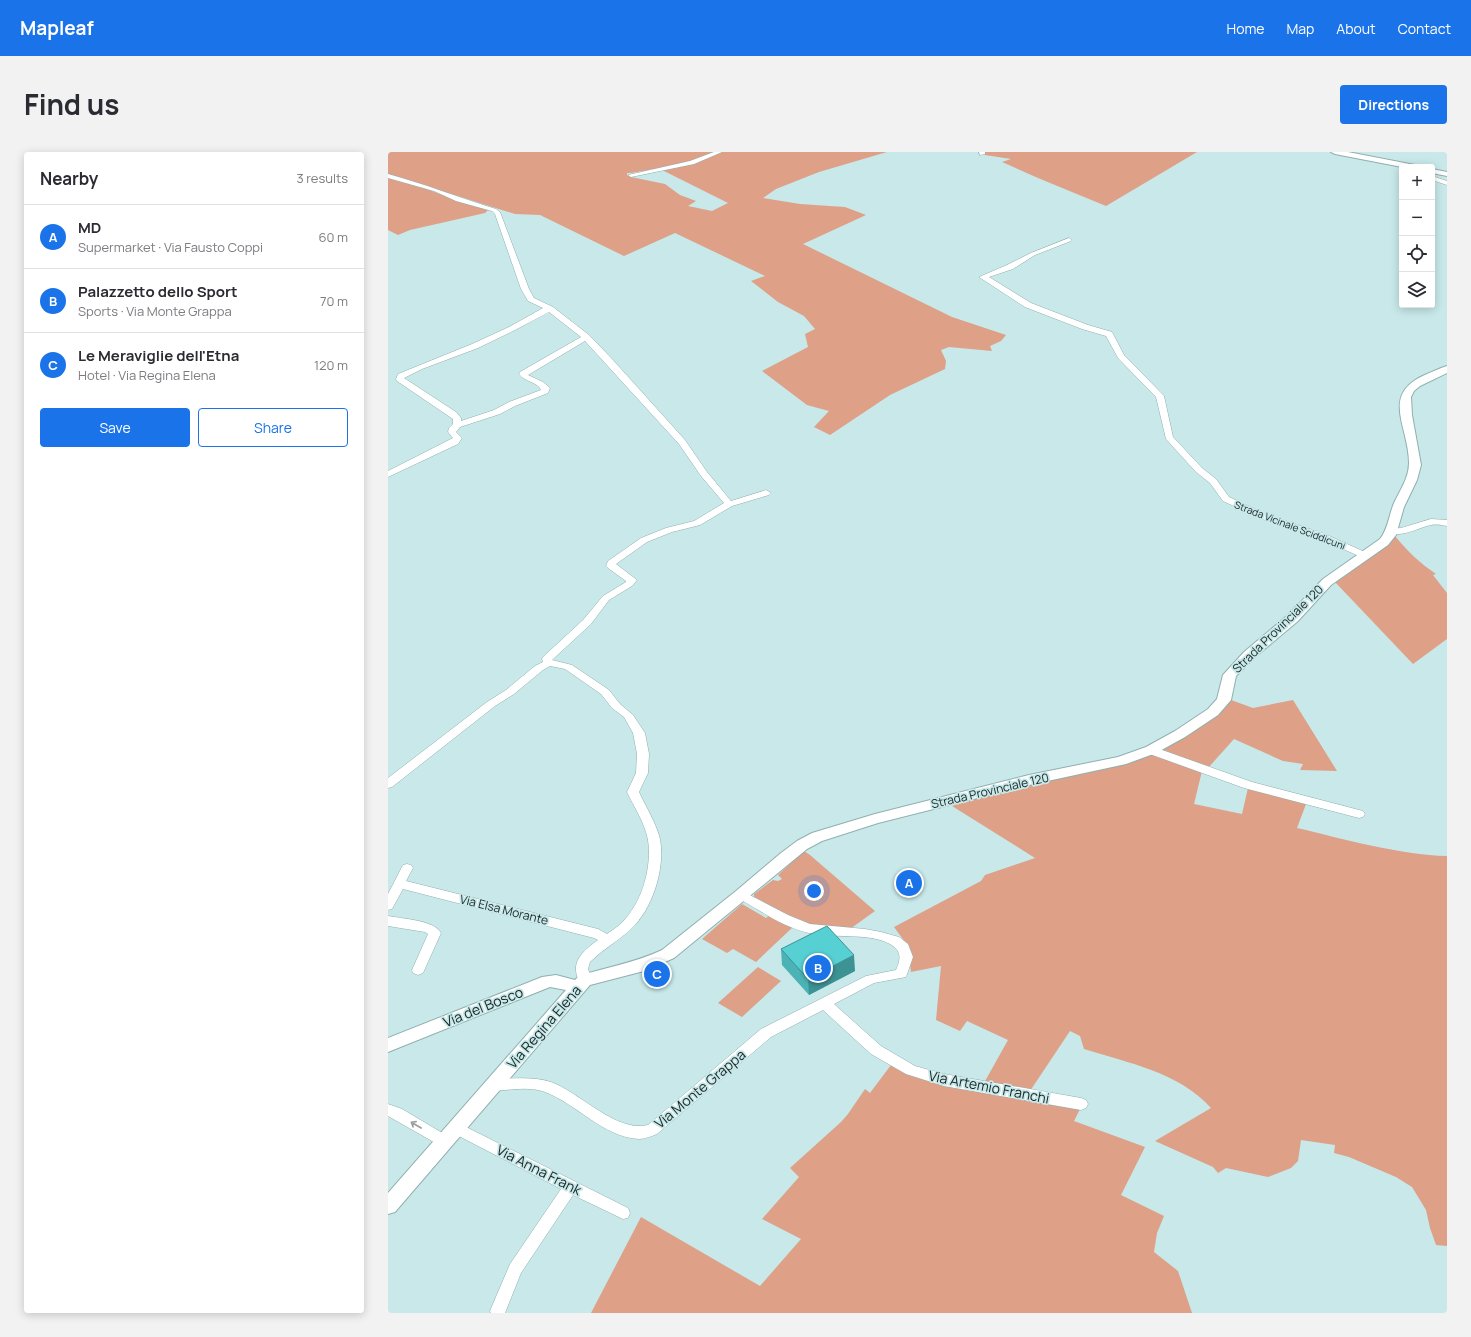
<!DOCTYPE html>
<html lang="en">
<head>
<meta charset="utf-8">
<style>
	:root { --surface:#fff; --page:#f2f2f3; --text:#2b2b33; --muted:#7c7c81; --line:#e1e1e2; --accent:#1a73e8 }
	body { margin:0; font-family:Manrope,sans-serif; background:var(--page); color:var(--text) }
	.controls { position:absolute; right:12px; top:12px; display:grid; overflow:hidden; border-radius:4px; box-shadow:0 2px 10px #0003 }
	.controls button { width:36px; height:36px; display:grid; place-items:center; padding:0; border:0; border-bottom:1px solid var(--line); background:var(--surface); color:var(--text); font:20px sans-serif }
	.you { position:absolute; left:426px; top:739px; width:14px; height:14px; margin:-10px; border:3px solid #fff; border-radius:50%; background:#1a73e8; box-shadow:0 0 0 6px #1a73e833 }
	.badge { display:grid; place-items:center; width:26px; height:26px; border-radius:50%; background:var(--accent); color:#fff; font-size:13px; font-weight:700 }
	.pin { position:absolute; translate:-50% -50%; border:2px solid #fff; box-shadow:0 1px 4px #0006 }
	.list { margin:0; padding:0; list-style:none }
	h2 { display:flex; justify-content:space-between; align-items:center; height:52px; margin:0; padding:0 16px; font-size:17px }
	h2 small { font-size:13px; font-weight:400; color:var(--muted) }
	.list li { display:grid; grid-template-columns:26px 1fr auto; gap:12px; align-items:center; box-sizing:border-box; height:64px; padding:0 16px; border-top:1px solid var(--line) }
	.list b { display:block; font-size:15px; white-space:nowrap }
	.list p { margin:0; font-size:13px; white-space:nowrap; color:var(--muted) }
	.list em { font-size:13px; font-style:normal; color:var(--muted) }
	.actions { display:flex; gap:8px; padding:12px 16px }
	.actions a { flex:1; padding:9px 0; border:1px solid var(--accent); border-radius:4px; text-align:center; font-size:14px; color:var(--accent) }
	.actions .main { background:var(--accent); color:#fff }
	.icon { flex:none; width:22px; height:22px; fill:none; stroke:currentColor; stroke-width:2; stroke-linecap:round; stroke-linejoin:round }
	.map { position:relative; flex:none; width:1059px; height:1161px; overflow:hidden; border-radius:4px }
	header { display:flex; align-items:center; gap:24px; box-sizing:border-box; height:56px; padding:0 20px; background:var(--accent); color:#fff }
	header strong { font-size:19px }
	nav { display:flex; gap:22px; margin-inline-start:auto; font-size:14px }
	.intro { display:flex; align-items:center; justify-content:space-between; box-sizing:border-box; height:96px; padding:0 24px }
	h1 { margin:0; font-size:28px }
	.button { padding:10px 18px; border-radius:4px; background:var(--accent); color:#fff; font-size:14px; font-weight:700 }
	main { display:flex; gap:24px; padding:0 24px }
	aside { flex:1; background:var(--surface); border-radius:4px; box-shadow:0 2px 10px #0003 }
	.map>svg:first-child { display:block }
	.green { fill:#dea086 }
	.lines { fill:none; stroke-linecap:round; stroke-linejoin:round }
	.minor-casing { stroke:#90afaf; stroke-width:1 }
	.tertiary-casing { stroke:#90afaf; stroke-width:2 }
	.minor { fill:#fff; fill-rule:evenodd }
	.tertiary { fill:#fff; fill-rule:evenodd }
	.wall { fill:#4bb3b5 }
	.shaded-wall { fill:#3d9294 }
	.building { fill:#57d0d3; stroke:#3d9294 }
	.oneway { stroke:#989d9d }
	.labels { text-anchor:middle; stroke-width:3.5; stroke-linejoin:round; paint-order:stroke }
	.far-street-label { font-size:10px; fill:#192626; stroke:#c8e8e9 }
	.street-label { font-size:12px; fill:#192626; stroke:#c8e8e9 }
	.near-street-label { font-size:14px; fill:#192626; stroke:#c8e8e9 }
</style>
</head>
<body>
<header>
<strong>Mapleaf</strong>
<nav><a>Home</a><a>Map</a><a>About</a><a>Contact</a></nav>
</header>
<div class="intro"><h1>Find us</h1><a class="button">Directions</a></div>
<main>
<aside>
<h2>Nearby<small>3 results</small></h2>
<ul class="list">
<li><span class="badge">A</span><div><b>MD</b><p>Supermarket · Via Fausto Coppi</p></div><em>60 m</em></li>
<li><span class="badge">B</span><div><b>Palazzetto dello Sport</b><p>Sports · Via Monte Grappa</p></div><em>70 m</em></li>
<li><span class="badge">C</span><div><b>Le Meraviglie dell'Etna</b><p>Hotel · Via Regina Elena</p></div><em>120 m</em></li>
</ul>
<div class="actions"><a class="main">Save</a><a>Share</a></div>
</aside>
<div class="map">
<svg width="1059" height="1161" viewBox="0 0 1059 1161">
	<rect width="100%" height="100%" fill="#c8e8e9"/>
	<path class="green" d="M0,0H328L301,11L243,21H239V23L243,25L277,32L292,43L308,49L300,54L324,59L340,51L274,18L305,12L334,0H499L431,20L388,37L375,46L412,52L457,55L478,63L415,92L564,165L618,183L613,189L602,194L604,199L561,195L553,198L558,209L557,217L502,243L442,283L426,275L441,259L419,253L374,219L420,195L417,182L427,177L416,164L390,150L363,129L377,124L287,81L236,104L152,63L127,62L0,22Z
		M596,0H809L718,54L650,26L614,10L623,7L597,3Z
		M0,25C34,34 66,48 100,58L97,61L22,78L10,83L0,78Z
		M1007,384C1019,399 1033,412 1048,422L1045,423L1059,441V487L1025,512L947,430L1002,391Z
		M843,548L865,556L905,548L949,619L912,618L915,612L895,609L846,587L820,616L771,599C795,584 825,571 843,548Z
		M765,602L814,619L806,652L854,662L860,636L918,652L909,676C956,687 1012,703 1059,704V1094L1048,1093L1042,1076L1038,1058L1024,1035L1008,1025L961,1005L946,1001L947,993L913,988L910,1009L903,1016L880,1025L838,1016L830,1021L825,1015L767,989L823,956C791,920 740,911 696,897L692,884L682,879L642,939L596,931L620,888L579,869L572,879L548,868L553,814L523,820L520,794L506,775L593,729L597,723L647,706L564,654C592,645 621,635 649,629C689,620 727,617 765,602Z
		M416,699L422,703L487,759L462,777L420,774L366,745V742L385,728L390,729L394,727L390,723Z
		M354,752L378,766L383,762L406,774L368,810L345,797L339,801L314,787Z
		M370,815L393,829L354,865L330,851Z
		M503,913L692,957L686,969L757,995L733,1043L776,1064L769,1081L766,1100L790,1119L804,1161H203L253,1065L372,1134L413,1087L374,1067L411,1025L402,1016L453,970L460,962L477,937L482,941Z"/>
	<g class="lines">
		<g class="minor-casing">
			<path id="minor" d="M326,0H334L306,12L243,25L240,23L302,9Z
				M591,0H597V2L592,3Z
				M0,22C37,32 72,46 108,57L112,60L141,137L146,146L165,155L201,183L224,207L297,288L319,320L343,349L378,338L383,341L381,343L344,354L312,373L284,380L259,390L228,412L249,428L244,434L221,448L203,472L164,508L184,513L221,538L232,552L245,563L257,581L261,602L260,621L251,640C258,655 268,671 272,687C277,715 266,752 247,773C234,787 216,796 202,810L200,817L204,828L202,831L197,833L192,831C181,810 194,800 210,788L206,786L15,737L4,757L0,758V742L15,713L19,712L23,713L25,716L18,729L210,777L219,782C226,777 233,773 238,766C255,747 264,713 260,688C257,671 246,655 239,640L248,621L249,602L245,581L236,565L224,556L213,542L177,517L162,514L155,518L126,542L107,554L4,635L0,636V626L99,550L118,538L147,514L155,510L154,507L155,505L195,468L215,444L238,430V429L220,416L218,414L220,409L253,386L278,376L306,369L336,351L313,324L291,292L197,189L140,223L155,230L162,236L160,241L127,254L112,262L72,275L68,280L74,286L70,292L0,325V319L65,286L60,280L61,276L65,272V267L9,229L8,227L10,222L84,192L121,175L155,156L140,149L133,137L107,62L104,59L68,49L46,39L0,26ZM161,160L193,185L132,220L131,222C137,230 150,230 153,238L121,250L106,258L73,269V266L68,260L16,226L34,217L90,196L127,178Z
				M1044,24L1059,29V33L1044,28Z
				M681,86L684,88L683,89L647,103L625,117L601,125L643,151L700,173L724,180L736,203L776,244L785,285L814,316L828,327L841,345L880,363L937,382L979,401L981,403L979,405H973L931,386L874,367L835,349L822,331L808,320L778,287L768,245L730,206L718,184L694,177L637,155L591,125L619,113L643,101Z
				M1043,367L1059,368V374C1054,373 1048,372 1043,373C1032,375 1009,388 999,379L1001,377L1013,376Z
				M763,594L864,630L975,659L977,662L975,665L971,666L856,636L759,601L757,598L759,595Z
				M354,739L400,763L422,772L477,777L493,780L511,785L520,792L525,805L518,825L486,831L446,852L493,894L527,914L556,922L693,946L698,948L700,952L698,956L693,958L556,934L518,922L483,902L435,858L383,885L269,982C264,984 257,987 251,987C215,985 189,952 157,940C142,934 122,938 105,939L100,937L98,933L100,929L105,927C125,927 144,924 163,930C193,941 228,981 260,973L373,877L478,824L508,818C513,807 514,799 502,792C480,780 445,787 421,781C395,775 373,759 350,746L348,743L350,740Z
				M0,764C15,767 46,768 53,781L35,821L30,823L25,821L24,818L40,782L37,780L0,774Z
				M0,952L14,957L61,985L63,989L61,993L56,995L51,993L0,964Z
				M68,970L240,1056L242,1061L240,1066L235,1067L185,1043L133,1121L117,1161H103L102,1159L122,1112L173,1037L63,980L61,976L63,972Z"/>
		</g>
		<g class="tertiary-casing">
			<path id="tertiary" d="M943,0H960L1027,13L1031,15H1014L947,2Z
				M1044,17L1059,20V24L1044,21Z
				M1059,214V221L1032,234L1026,239L1023,245L1024,263L1033,313L1029,328L1016,355L1008,383L1000,393L943,433L910,469L866,506L848,524L843,548L830,563L797,585L768,601L738,612L641,633L490,671L434,689L419,697L286,806L256,819L202,833L7,1060L0,1062V1041L178,838L162,835L0,900V886L154,825L168,823L187,828L191,824C219,815 247,811 274,798L348,739L393,701L409,689L424,681L487,662L641,623L730,605L758,595L787,579L820,557L829,547L835,523L856,500L900,463L935,427L992,387C1000,377 1001,363 1006,351C1012,338 1021,326 1021,311C1021,274 991,242 1039,222C1046,219 1052,216 1059,214Z"/>
		</g>
		<use href="#minor" class="minor"/>
		<use href="#tertiary" class="tertiary"/>
	</g>
	<path class="wall" d="M393,797L467,819L421,843L394,813Z"/>
	<path class="shaded-wall" d="M466,803L467,819L421,843L420,827Z"/>
	<path class="building" d="M439,774L466,803L420,827L393,797Z"/>
	<defs><path id="oneway-shaft" d="M-6 0H5M1.5-3L5.5 0L1.5 3" fill="none" stroke-width="1.6" stroke-linecap="round" stroke-linejoin="round"/></defs>
	<use class="oneway" href="#oneway-shaft" transform="translate(28 973) rotate(-150)"/>
	<g class="labels">
		<g class="far-street-label">
			<text transform="translate(902 373) rotate(21)" y="4">Strada Vicinale Sciddicuni</text>
		</g>
		<g class="street-label">
			<text transform="translate(890 477) rotate(-44)" y="4">Strada Provinciale 120</text>
			<text transform="translate(602 639) rotate(-13)" y="4">Strada Provinciale 120</text>
			<text transform="translate(116 758) rotate(14)" y="4">Via Elsa Morante</text>
		</g>
		<g class="near-street-label">
			<text transform="translate(95 855) rotate(-22)" y="5">Via del Bosco</text>
			<text transform="translate(156 875) rotate(-49)" y="5">Via Regina Elena</text>
			<text transform="translate(601 935) rotate(11)" y="5">Via Artemio Franchi</text>
			<text transform="translate(312 937) rotate(-40)" y="5">Via Monte Grappa</text>
			<text transform="translate(151 1018) rotate(27)" y="5">Via Anna Frank</text>
		</g>
	</g>
</svg>
<div class="controls">
<button>+</button>
<button>−</button>
<button><svg class="icon" aria-label="locate" viewBox="0 0 24 24"><circle cx="12" cy="12" r="6"/><path d="M12 2v4M12 18v4M2 12h4M18 12h4"/></svg></button>
<button><svg class="icon" aria-label="layers" viewBox="0 0 24 24"><path d="M12 4l9 5-9 5-9-5zM3 14l9 5 9-5"/></svg></button>
</div>
<div class="you"></div>
<div class="pin badge" style="left:521px;top:731px">A</div>
<div class="pin badge" style="left:430px;top:816px">B</div>
<div class="pin badge" style="left:269px;top:822px">C</div>
</div>
</main>
</body>
</html>
